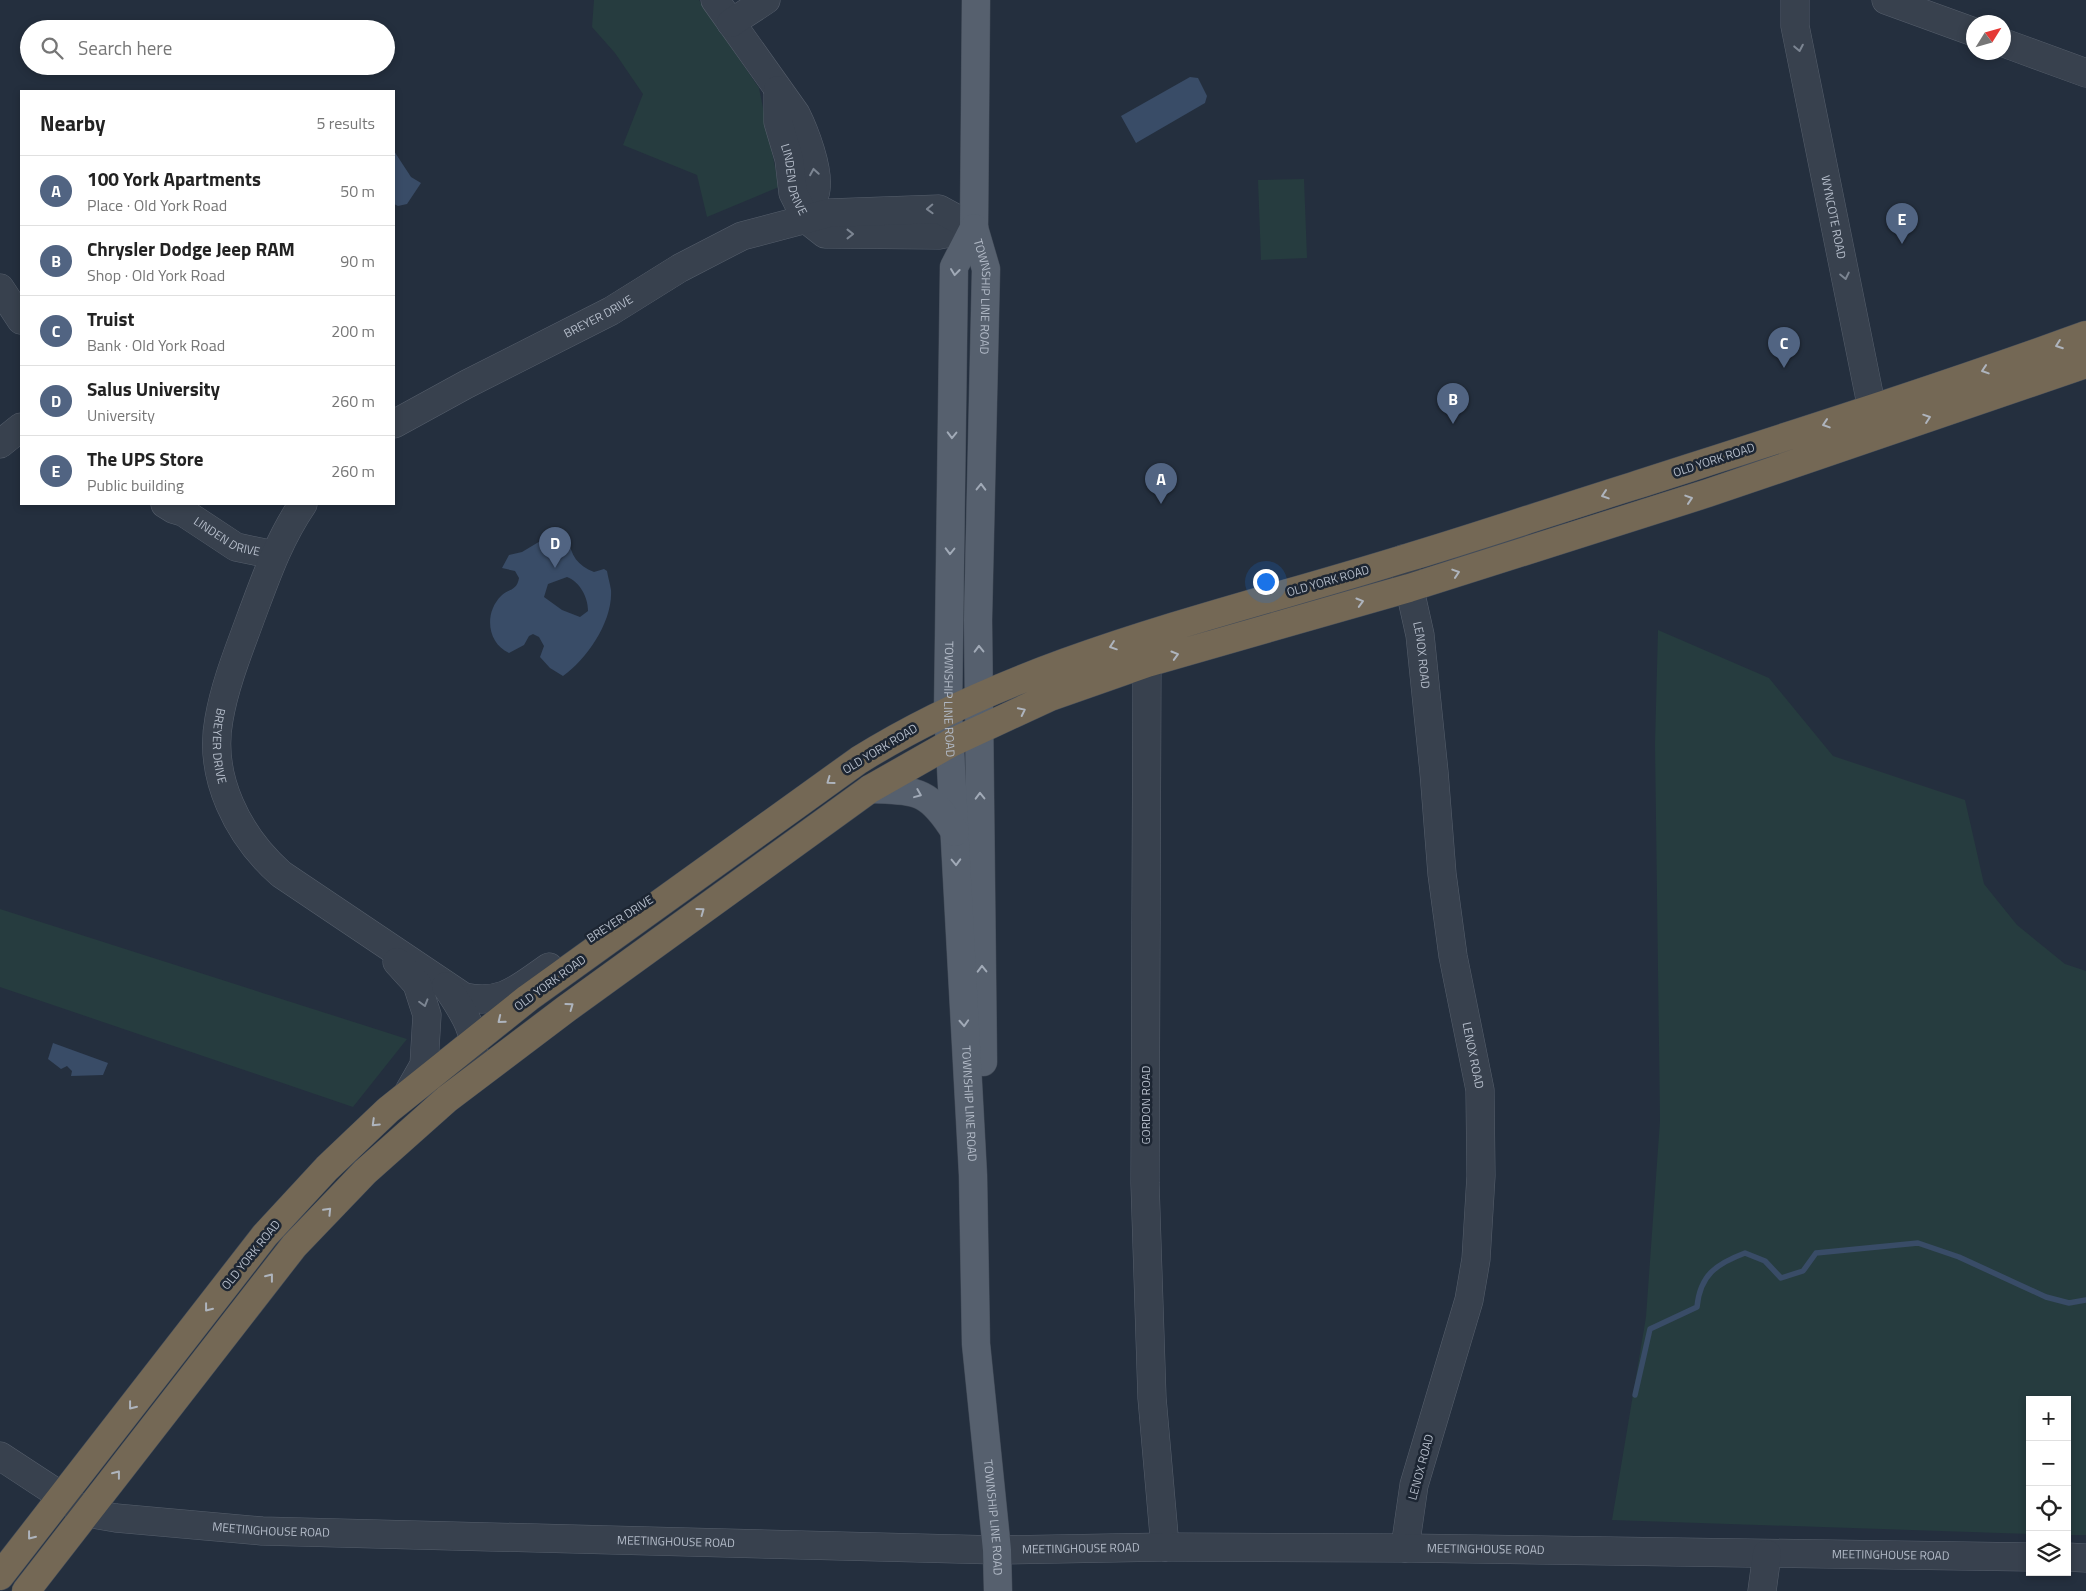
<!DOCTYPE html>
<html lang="en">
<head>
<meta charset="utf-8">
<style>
	:root { --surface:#fff; --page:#f6f6f6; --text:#222; --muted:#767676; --line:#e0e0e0; --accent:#516482 }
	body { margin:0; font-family:"Titillium Web",sans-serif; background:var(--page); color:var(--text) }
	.controls { position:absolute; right:15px; bottom:15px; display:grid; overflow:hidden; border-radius:0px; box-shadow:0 2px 8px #0003 }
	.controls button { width:45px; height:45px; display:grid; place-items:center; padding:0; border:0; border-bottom:1px solid var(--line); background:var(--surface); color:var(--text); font:25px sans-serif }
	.compass { position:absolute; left:1966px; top:15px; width:45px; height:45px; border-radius:50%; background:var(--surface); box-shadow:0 2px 8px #0003; rotate:53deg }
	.you { position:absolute; left:1265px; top:581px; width:18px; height:18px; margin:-12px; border:4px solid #fff; border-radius:50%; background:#1a73e8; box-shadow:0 0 0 8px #1a73e833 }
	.badge { display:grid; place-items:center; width:32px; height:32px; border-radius:50%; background:var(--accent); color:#fff; font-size:16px; font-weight:700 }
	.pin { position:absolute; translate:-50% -41px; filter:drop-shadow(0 1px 2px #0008) }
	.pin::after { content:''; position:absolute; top:26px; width:18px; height:15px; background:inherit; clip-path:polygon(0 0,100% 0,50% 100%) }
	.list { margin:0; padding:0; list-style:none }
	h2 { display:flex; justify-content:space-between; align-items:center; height:65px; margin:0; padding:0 20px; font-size:21px }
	h2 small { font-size:16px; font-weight:400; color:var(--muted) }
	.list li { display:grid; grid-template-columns:32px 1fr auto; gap:15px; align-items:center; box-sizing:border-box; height:70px; padding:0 20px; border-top:1px solid var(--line) }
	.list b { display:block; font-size:19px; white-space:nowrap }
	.list p { margin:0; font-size:16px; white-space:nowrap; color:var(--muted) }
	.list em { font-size:16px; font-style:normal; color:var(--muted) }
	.icon { flex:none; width:28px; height:28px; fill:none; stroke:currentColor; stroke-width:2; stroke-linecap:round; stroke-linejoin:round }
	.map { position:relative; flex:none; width:2086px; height:1591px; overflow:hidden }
	.search { position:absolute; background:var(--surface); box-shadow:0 2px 8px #0003; left:20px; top:20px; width:375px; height:55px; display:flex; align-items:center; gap:12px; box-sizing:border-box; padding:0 18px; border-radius:28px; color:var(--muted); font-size:19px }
	.panel { position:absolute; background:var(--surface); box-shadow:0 2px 8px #0003; left:20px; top:90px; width:375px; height:415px; border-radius:0px }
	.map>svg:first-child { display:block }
	.green { fill:#263c3f }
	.water { fill:#394c67; fill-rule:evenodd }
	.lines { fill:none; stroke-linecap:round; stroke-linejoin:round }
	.stream { stroke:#394c67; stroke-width:5.5 }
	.minor-casing { stroke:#565f6c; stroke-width:29 }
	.major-casing { stroke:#414a57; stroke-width:29 }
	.highway-casing { stroke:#434c59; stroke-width:29 }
	.minor { stroke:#38414e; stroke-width:28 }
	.major { stroke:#56606e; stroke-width:28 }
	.highway { stroke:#746855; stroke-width:28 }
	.oneway { stroke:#7c8592 }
	.oneway2 { stroke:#a1aab7 }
	.oneway3 { stroke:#aeb4bd }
	.labels { text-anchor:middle; stroke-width:5; stroke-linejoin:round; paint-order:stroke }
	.street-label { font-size:12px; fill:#b4bcc9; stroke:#1d2633 }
</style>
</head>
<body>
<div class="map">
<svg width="2086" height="1591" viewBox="0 0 2086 1591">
	<rect width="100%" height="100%" fill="#242f3e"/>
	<path class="green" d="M594,0H699L759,88L779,187L707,217L697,175L623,145L643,94L615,53L592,27Z
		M1304,179L1307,258L1261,260L1258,180Z
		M1658,630L1769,678L1833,756L1965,800L1984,884L2017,925L2065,964L2086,971V1535H2067V1400H2030V1534L1612,1520L1646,1317L1660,1121L1655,744Z
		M0,909L407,1039L353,1107L0,987Z"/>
	<path class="water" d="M1190,77L1198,78L1207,96L1205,103L1136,143L1121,116Z
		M394,151L411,177L421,183L407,204L398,206L394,204Z
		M562,534L569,538C570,555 578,566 594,572L604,569L607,571C608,577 610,584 611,590C613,621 587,659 563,676L550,668L540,657L544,646L539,637L533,634L529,636L524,645L509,653C487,643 484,613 501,596C508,589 517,591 519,578L515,571L502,568L509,555L522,552L542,540ZM567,577C580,582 588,597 588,611L580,617L562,610L544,597L548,584Z
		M53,1043L108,1063L103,1075L71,1076L72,1071L67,1066L61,1069L48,1059Z"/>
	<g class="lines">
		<path class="stream" d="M1635,1395L1650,1329L1697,1307C1700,1275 1716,1264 1745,1253L1765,1261L1781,1278L1803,1271L1816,1253L1918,1243L1959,1257L2046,1297L2069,1303L2086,1300"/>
		<g class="minor-casing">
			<g id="minor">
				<path d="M715,0L796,114C805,132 819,169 816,189C815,199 809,210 806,219"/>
				<path id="s1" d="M1795,0V26L1872,409L1880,429"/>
				<path d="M1886,0L1974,32"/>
				<path d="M731,23L766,0"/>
				<path d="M2004,43L2086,73"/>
				<path id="s2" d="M778,90V122L789,159L793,193L806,219L825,234L939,235L974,228"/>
				<path d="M0,288L21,320"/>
				<path id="s3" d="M394,424L467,384L611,311L680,268L742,236L829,213L939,209L974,228"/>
				<path d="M0,444L21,427"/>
				<path id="s4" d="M165,504L173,509L183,512L236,547L274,555"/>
				<path id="s5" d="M303,504C279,539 266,577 251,617C239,650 225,684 219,719C208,777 238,836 281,874L464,997C503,1005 518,988 549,967"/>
				<path id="s6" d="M1403,559L1420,635L1434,772L1442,874L1453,956L1480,1090L1481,1176L1476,1259L1469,1300L1414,1485L1405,1548"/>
				<path d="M1147,663L1145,1183L1152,1398L1165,1547"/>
				<path d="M397,962L417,984L427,1015L424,1065L408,1093"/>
				<path d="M446,986C459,1006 480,1033 472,1059C468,1072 456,1084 449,1095"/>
				<path id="s7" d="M0,1456L87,1513L116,1518L262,1531L997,1550L1165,1547L1405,1548L2030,1557"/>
				<path d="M2067,1557L2086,1558"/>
				<path d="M1762,1591L1767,1554"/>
			</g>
		</g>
		<g class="major-casing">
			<g id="major">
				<path id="s8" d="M976,0L974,228L986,269L978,620L983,1062"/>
				<path id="s9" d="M974,228L954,267L948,712L973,1175L976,1344L997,1550L998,1591"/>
				<path d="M870,789C917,791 928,789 955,832"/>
			</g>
		</g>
		<g class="highway-casing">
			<path id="highway" d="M0,1576L265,1235L327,1168L388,1110L528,998L859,760C1024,657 1219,616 1403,559C1480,536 1556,510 1633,486C1785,437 1937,389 2086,335
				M26,1591L294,1246L365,1172L447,1099L566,1009L870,789L951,743L1050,697L1147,663L1409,588L1708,493L2086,364"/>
		</g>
		<use href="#minor" class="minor"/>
		<use href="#major" class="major"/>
		<use href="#highway" class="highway"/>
	</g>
	<defs><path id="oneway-chevron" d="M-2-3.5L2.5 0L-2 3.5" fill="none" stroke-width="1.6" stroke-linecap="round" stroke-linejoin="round" transform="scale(1.25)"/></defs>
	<g class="oneway">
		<use href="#oneway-chevron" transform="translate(1799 48) rotate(79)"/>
		<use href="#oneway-chevron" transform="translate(814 172) rotate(-99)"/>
		<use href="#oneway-chevron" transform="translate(930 209) rotate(178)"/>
		<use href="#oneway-chevron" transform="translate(850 234)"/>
		<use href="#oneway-chevron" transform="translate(1845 276) rotate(78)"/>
		<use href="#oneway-chevron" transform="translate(424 1003) rotate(74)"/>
	</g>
	<g class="oneway2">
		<use href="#oneway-chevron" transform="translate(955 272) rotate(97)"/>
		<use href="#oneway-chevron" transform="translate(952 435) rotate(91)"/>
		<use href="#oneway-chevron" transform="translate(981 487) rotate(-89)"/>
		<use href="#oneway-chevron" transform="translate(950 551) rotate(91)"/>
		<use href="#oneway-chevron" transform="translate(979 649) rotate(-91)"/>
		<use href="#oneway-chevron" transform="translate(918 794) rotate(22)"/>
		<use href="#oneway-chevron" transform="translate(980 796) rotate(-91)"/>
		<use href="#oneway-chevron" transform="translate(956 862) rotate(88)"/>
		<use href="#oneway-chevron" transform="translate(982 969) rotate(-91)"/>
		<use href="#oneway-chevron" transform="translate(964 1023) rotate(87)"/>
	</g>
	<g class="oneway3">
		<use href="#oneway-chevron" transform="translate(2059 345) rotate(160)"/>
		<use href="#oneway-chevron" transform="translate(1985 370) rotate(162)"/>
		<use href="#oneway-chevron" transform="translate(1927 418) rotate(-19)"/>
		<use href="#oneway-chevron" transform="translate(1826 424) rotate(162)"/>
		<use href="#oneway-chevron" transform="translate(1605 495) rotate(162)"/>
		<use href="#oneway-chevron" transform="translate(1689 499) rotate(-18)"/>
		<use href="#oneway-chevron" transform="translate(1456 573) rotate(-18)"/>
		<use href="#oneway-chevron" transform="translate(1360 602) rotate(-16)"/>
		<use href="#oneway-chevron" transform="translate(1113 646) rotate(161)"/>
		<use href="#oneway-chevron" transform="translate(1175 655) rotate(-16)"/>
		<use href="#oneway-chevron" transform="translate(1022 711) rotate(-26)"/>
		<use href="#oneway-chevron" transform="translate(830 781) rotate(144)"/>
		<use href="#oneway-chevron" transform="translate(701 911) rotate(-36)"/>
		<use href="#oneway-chevron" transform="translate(570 1006) rotate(-36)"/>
		<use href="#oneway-chevron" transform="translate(501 1020) rotate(141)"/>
		<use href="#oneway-chevron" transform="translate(375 1123) rotate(136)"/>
		<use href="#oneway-chevron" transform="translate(328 1211) rotate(-46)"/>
		<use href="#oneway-chevron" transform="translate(270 1277) rotate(-52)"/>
		<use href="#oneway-chevron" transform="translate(208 1308) rotate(128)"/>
		<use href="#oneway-chevron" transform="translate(132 1406) rotate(128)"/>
		<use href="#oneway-chevron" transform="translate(117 1474) rotate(-52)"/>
		<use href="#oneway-chevron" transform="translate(31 1536) rotate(128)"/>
	</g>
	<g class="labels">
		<g class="street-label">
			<text dy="4" stroke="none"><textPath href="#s2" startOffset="92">LINDEN DRIVE</textPath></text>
			<text dy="4" stroke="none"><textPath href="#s1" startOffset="221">WYNCOTE ROAD</textPath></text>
			<text dy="4" stroke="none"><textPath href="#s8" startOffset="298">TOWNSHIP LINE ROAD</textPath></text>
			<text dy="4" stroke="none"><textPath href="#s3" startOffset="231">BREYER DRIVE</textPath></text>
			<text transform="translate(1714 460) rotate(-18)" y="4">OLD YORK ROAD</text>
			<text dy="4" stroke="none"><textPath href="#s4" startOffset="71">LINDEN DRIVE</textPath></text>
			<text transform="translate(1328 581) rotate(-16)" y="4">OLD YORK ROAD</text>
			<text dy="4" stroke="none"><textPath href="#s6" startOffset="98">LENOX ROAD</textPath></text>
			<text dy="4" stroke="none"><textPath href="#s9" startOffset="476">TOWNSHIP LINE ROAD</textPath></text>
			<text dy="4" stroke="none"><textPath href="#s5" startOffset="259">BREYER DRIVE</textPath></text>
			<text transform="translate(880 749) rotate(-31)" y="4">OLD YORK ROAD</text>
			<text transform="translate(620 919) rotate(-33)" y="4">BREYER DRIVE</text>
			<text transform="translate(550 983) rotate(-36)" y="4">OLD YORK ROAD</text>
			<text dy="4" stroke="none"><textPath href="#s6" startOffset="502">LENOX ROAD</textPath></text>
			<text dy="4" stroke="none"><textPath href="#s9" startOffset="881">TOWNSHIP LINE ROAD</textPath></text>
			<text transform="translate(1146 1105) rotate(-90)" y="4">GORDON ROAD</text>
			<text transform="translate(251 1255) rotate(-51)" y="4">OLD YORK ROAD</text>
			<text transform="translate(1421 1467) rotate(-75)" y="4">LENOX ROAD</text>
			<text dy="4" stroke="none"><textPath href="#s9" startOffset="1296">TOWNSHIP LINE ROAD</textPath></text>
			<text dy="4" stroke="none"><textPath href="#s7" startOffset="289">MEETINGHOUSE ROAD</textPath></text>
			<text dy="4" stroke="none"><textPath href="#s7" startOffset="694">MEETINGHOUSE ROAD</textPath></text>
			<text dy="4" stroke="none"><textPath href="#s7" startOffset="1099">MEETINGHOUSE ROAD</textPath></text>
			<text dy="4" stroke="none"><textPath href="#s7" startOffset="1504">MEETINGHOUSE ROAD</textPath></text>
			<text dy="4" stroke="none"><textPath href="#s7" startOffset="1909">MEETINGHOUSE ROAD</textPath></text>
		</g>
	</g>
</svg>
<div class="controls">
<button>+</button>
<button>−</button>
<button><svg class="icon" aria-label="locate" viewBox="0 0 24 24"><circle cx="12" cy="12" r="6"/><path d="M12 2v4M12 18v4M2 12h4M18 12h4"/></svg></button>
<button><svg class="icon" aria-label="layers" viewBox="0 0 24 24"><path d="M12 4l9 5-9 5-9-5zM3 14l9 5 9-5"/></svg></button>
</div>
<svg class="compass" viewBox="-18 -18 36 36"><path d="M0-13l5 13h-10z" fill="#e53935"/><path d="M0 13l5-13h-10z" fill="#767676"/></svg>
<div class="you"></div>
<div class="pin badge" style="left:1161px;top:504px">A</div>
<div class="pin badge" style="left:1453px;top:424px">B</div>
<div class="pin badge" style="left:1784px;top:368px">C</div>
<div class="pin badge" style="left:555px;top:568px">D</div>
<div class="pin badge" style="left:1902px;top:244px">E</div>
<div class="search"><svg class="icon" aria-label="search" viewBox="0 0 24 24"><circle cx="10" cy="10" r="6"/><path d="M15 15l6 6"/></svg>Search here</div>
<section class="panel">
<h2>Nearby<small>5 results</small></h2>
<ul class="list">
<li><span class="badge">A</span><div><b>100 York Apartments</b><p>Place · Old York Road</p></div><em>50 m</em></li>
<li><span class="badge">B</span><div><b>Chrysler Dodge Jeep RAM</b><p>Shop · Old York Road</p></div><em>90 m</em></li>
<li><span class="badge">C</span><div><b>Truist</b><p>Bank · Old York Road</p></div><em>200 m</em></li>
<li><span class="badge">D</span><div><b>Salus University</b><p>University</p></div><em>260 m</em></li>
<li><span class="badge">E</span><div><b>The UPS Store</b><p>Public building</p></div><em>260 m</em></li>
</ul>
</section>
</div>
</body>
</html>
